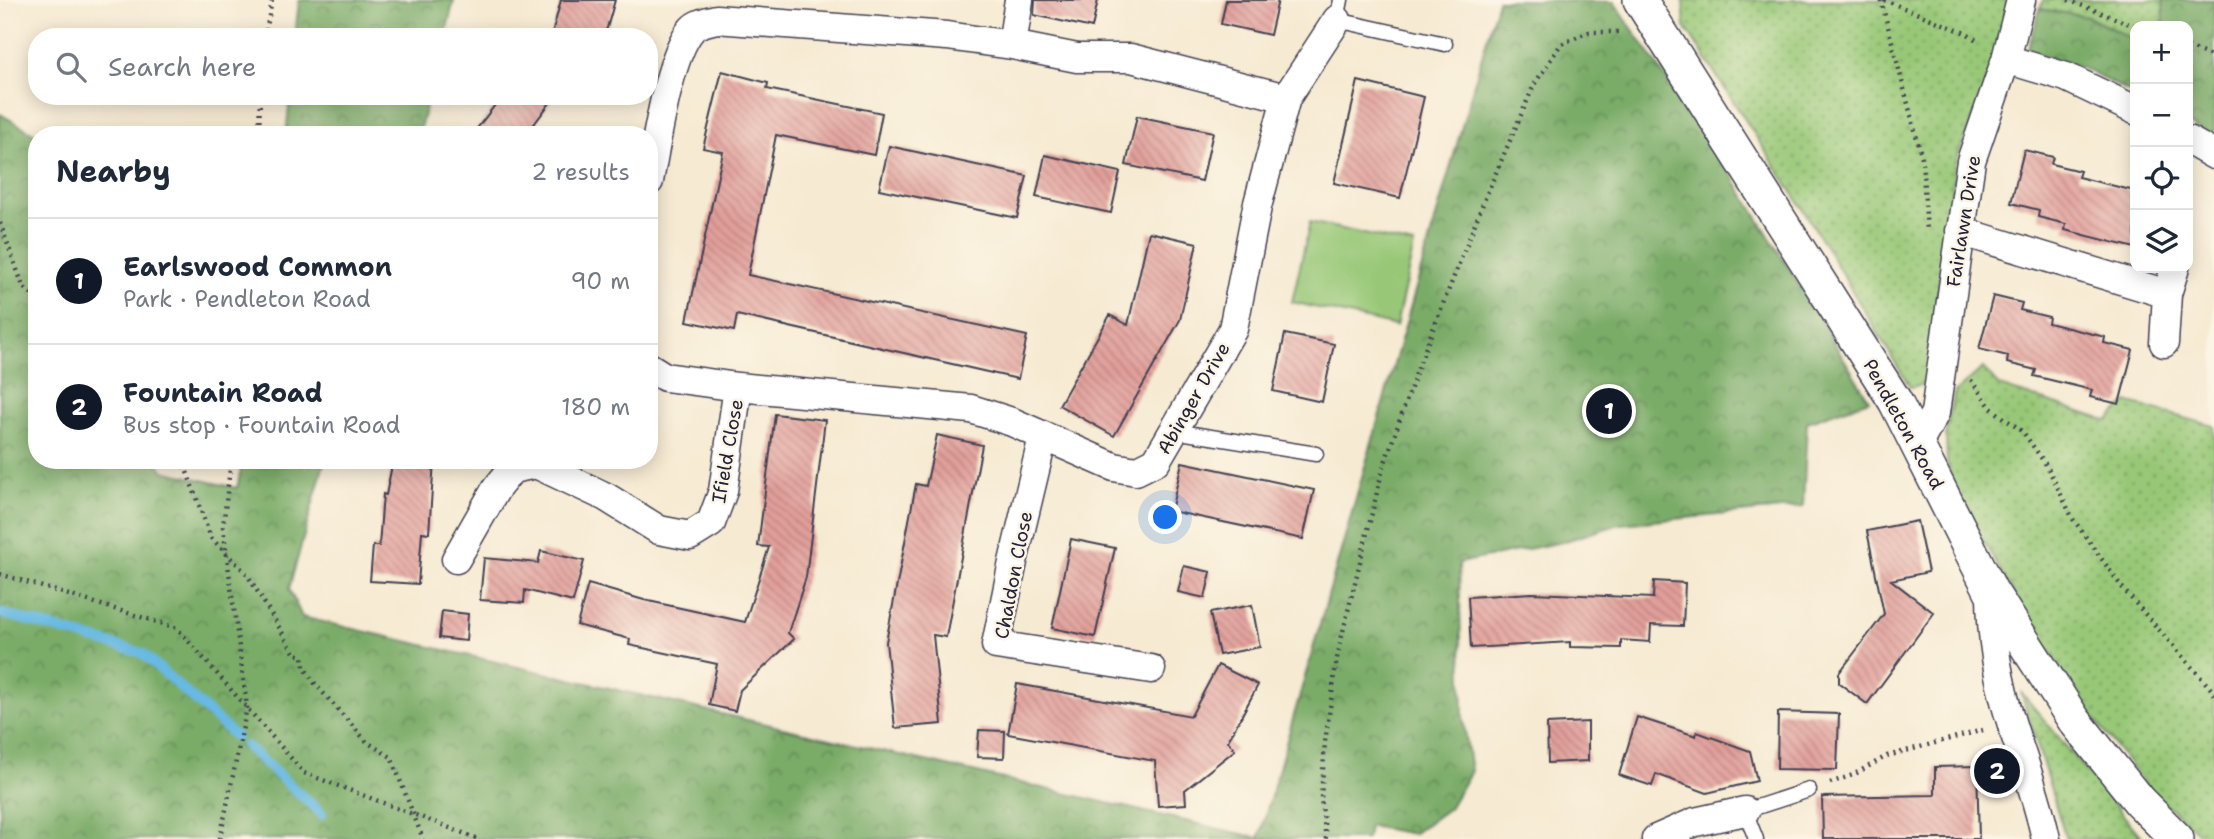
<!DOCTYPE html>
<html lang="en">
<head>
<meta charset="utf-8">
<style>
	:root { --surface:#fff; --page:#f6f6f7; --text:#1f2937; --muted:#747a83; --line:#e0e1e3; --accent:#111827 }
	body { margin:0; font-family:"Shantell Sans",sans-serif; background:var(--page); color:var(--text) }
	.controls { position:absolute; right:21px; top:21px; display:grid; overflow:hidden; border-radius:14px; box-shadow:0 4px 18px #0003 }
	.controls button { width:63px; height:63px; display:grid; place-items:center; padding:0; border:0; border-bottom:2px solid var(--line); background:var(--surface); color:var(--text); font:35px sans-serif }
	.you { position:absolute; left:1166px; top:518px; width:24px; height:24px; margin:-18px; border:5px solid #fff; border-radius:50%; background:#1a73e8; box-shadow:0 0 0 10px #1a73e833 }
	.badge { display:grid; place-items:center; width:46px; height:46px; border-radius:50%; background:var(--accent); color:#fff; font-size:23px; font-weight:700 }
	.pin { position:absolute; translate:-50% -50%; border:4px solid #fff; box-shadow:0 2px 7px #0006 }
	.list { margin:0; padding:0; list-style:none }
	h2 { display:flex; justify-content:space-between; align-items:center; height:91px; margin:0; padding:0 28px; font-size:30px }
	h2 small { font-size:23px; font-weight:400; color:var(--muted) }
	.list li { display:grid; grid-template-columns:46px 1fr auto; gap:21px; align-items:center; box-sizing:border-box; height:126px; padding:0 28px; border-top:2px solid var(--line) }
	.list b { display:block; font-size:26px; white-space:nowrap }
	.list p { margin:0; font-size:23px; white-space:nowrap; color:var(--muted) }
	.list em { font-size:23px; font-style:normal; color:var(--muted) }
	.icon { flex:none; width:38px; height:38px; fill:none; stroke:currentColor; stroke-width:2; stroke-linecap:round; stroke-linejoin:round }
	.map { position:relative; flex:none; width:2214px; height:839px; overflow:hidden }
	.search { position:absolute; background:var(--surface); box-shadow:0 4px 18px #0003; left:28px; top:28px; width:630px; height:77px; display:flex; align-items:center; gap:18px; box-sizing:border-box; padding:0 24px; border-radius:28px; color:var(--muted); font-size:26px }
	.panel { position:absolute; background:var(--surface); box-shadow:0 4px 18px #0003; left:28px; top:126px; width:630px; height:343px; border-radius:28px }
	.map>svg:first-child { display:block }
	.grass { fill:url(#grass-dots); stroke:#5d7559; stroke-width:2 }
	.forest { fill:url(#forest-crowns); stroke:#4e6752; stroke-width:2 }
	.garden { fill:#98c877; stroke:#5d7559; stroke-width:2 }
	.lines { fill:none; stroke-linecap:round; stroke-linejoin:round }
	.stream { stroke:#67b9e3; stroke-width:10 }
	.building { fill:url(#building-back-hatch) }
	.service-casing { stroke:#424052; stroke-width:17 }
	.minor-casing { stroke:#424052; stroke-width:31 }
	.tertiary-casing { stroke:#424052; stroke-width:36 }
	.path { stroke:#424052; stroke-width:4.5; stroke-dasharray:2 5; stroke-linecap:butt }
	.service { stroke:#fff; stroke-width:14 }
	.minor { stroke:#fff; stroke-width:28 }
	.tertiary { stroke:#fff; stroke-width:33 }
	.labels { text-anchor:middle; stroke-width:5; stroke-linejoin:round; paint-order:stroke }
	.street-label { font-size:19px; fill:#22223b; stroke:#fcf5e5 }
</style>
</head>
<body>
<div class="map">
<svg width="2214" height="839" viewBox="0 0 2214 839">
	<defs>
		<pattern id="grass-dots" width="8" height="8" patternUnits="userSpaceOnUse" patternTransform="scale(1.75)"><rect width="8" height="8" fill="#98c877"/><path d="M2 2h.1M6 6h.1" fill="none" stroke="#7ca263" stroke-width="1.8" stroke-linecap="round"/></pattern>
		<pattern id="forest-crowns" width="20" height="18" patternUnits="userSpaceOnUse" patternTransform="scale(1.75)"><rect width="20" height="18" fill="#7aac68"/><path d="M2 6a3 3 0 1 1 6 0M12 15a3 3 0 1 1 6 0" fill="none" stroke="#648c57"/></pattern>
		<pattern id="building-back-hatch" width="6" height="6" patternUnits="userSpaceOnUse" patternTransform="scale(1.75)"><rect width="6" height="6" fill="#e29f9a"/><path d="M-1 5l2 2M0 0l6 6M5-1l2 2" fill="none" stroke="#b7817f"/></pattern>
	</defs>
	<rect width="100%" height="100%" fill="#fcf5e5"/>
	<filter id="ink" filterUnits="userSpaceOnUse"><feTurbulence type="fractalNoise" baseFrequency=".0143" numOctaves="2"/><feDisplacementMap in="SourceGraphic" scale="14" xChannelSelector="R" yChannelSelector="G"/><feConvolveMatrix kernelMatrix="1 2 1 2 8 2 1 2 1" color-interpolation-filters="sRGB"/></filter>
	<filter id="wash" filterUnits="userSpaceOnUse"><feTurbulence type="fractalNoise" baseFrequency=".00686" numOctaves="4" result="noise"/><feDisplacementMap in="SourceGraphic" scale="28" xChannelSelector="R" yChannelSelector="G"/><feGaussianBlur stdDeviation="1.57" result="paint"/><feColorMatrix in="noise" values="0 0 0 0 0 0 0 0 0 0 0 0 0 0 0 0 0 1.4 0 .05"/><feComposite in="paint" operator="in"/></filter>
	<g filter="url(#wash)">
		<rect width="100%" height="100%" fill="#f6ead2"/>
		<path class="grass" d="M1683,0H2012L1994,63L1956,161L1941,260L1931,372L1924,384L1910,387L1803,209L1685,27Z
			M2043,0H2163L2164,21L2159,26H2135V40L2088,17L2040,9Z
			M1983,368L1999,386L2108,421L2127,402L2214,426V839H2205L2147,787L2089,712L2031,623L1956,494L1947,463L1946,431L1955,392Z
			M2021,692L2143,839H2066Z"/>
		<path class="forest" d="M299,0H454L445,37H295Z
			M1498,0L1614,2L1730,172L1869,400L1807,422L1803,507L1620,524L1562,542L1459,563L1463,717L1471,771L1449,808L1413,834L1369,826L1367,839H0V114L37,135V460H156L164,471L237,488L243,460H325L289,589L302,617L1259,838Z
			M2163,0H2214V138L2188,123V26H2159L2164,21Z
			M2040,9L2088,17L2135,40V95L2080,67L2027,51Z
			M290,96H429L418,135H286Z"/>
		<path class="garden" d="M1310,222L1414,245L1396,326L1292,302Z"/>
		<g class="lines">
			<path class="stream" d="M0,613L142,653L236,737
				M246,746L322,814"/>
		</g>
		<g id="blocks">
			<path class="building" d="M561,0H615L607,28L601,37H551Z
				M1035,0H1098L1092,28L1034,15Z
				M1226,0H1278L1270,35L1221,24Z
				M722,71L768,83L767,89L882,113L874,155L776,135L748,275L1027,336L1018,379L737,315L734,331L687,321L723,152L703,148Z
				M1358,81L1424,97L1400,198L1334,183Z
				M502,96H555L526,135H472Z
				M1137,116L1213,132L1202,181L1126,165Z
				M889,146L1027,176L1017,218L879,189Z
				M2024,150L2053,157L2051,164L2080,171L2078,177L2135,191V248L2065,230L2066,224L2038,217L2039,210L2011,203Z
				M1045,155L1120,172L1111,213L1036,197Z
				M1149,232L1197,243L1180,320L1114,436L1059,405L1110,315L1128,325Z
				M1993,296L2022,303L2020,310L2049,317L2048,323L2105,337L2104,343L2133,350L2119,404L2090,397L2092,390L2034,376L2036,370L2007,363L2008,356L1979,349Z
				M1285,334L1334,344L1322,402L1273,391Z
				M775,414L825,420L806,577L788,633L794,639L740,690L735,711L709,705L717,664L629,645L630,639L577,625L588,584L644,600L745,622L769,547L758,546Z
				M937,435L982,445L946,637L933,635L942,724L895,728L886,642L916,484L926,486Z
				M393,460H434L429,533L422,532L418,584L370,581L373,546H379L383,494L386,495Z
				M1182,462L1314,490L1303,539L1171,511Z
				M1917,521L1928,572L1891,580L1934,613L1867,704L1839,683V673L1884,614L1867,531Z
				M1071,539L1115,548L1095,637L1052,628Z
				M541,551L584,561L573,602L525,590L524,603L480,600L484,558L538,563Z
				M1184,566L1211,572L1205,598L1178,592Z
				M1654,581L1685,583L1683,626L1651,625L1650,642L1621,640V648L1570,647V642L1471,648L1468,597L1532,593L1653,598Z
				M1252,605L1260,647L1219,655L1210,613Z
				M442,611L468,614L466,641L439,638Z
				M1218,665L1258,685L1228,741L1235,750L1185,790L1186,804L1158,806L1155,761L1008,734L1017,684L1191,716Z
				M1778,712L1839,714L1837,770L1777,769Z
				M1637,717L1696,736L1697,732L1750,751L1757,781L1707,793L1656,774L1652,786L1619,775Z
				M1588,722V761L1548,763L1547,724Z
				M979,730L1005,731L1004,758L977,757Z
				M1977,766L1979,839H1823L1822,797L1935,795V767Z"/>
		</g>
	</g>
	<g filter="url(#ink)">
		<use href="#blocks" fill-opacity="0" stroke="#424052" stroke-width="2"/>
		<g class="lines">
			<g class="service-casing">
				<path id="service" d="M1341,0L1337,20L1445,44
					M1174,431L1316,454
					M1756,839L1745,811L1809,790"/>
			</g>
			<g class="minor-casing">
				<path id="minor" d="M1012,45L1019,0
					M2006,59L2066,77L2135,110
					M1286,98L1337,20
					M2188,140L2214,155
					M649,181C656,145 669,54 692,29C697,23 709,21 716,19L947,36L1012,45L1077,58H1131L1286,98L1257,207L1233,329L1156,461L1136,471L1114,467L1012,422L971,409L738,387L665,377L649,367
					M1960,231L2167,294L2175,268
					M2164,343L2167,294
					M1043,437L1013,562L996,645L1151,669
					M1918,444L1935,413L1971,161L2006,59L2021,0
					M456,559L496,489L512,469L536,464L606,497L659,530L690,536L711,523L723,491L738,387
					M1991,591C1991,636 1998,682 2012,725C2024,763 2038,800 2046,839
					M1656,839L1695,822L1745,811"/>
			</g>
			<g class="tertiary-casing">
				<path id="tertiary" d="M1640,0L1895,401L1991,591L2074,720L2139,801L2177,839"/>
			</g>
			<path class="path" d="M1881,0L1922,158L1927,231
				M1884,0L1968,34L1979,42
				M2068,0L2135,26
				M265,37L272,0
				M2188,47L2214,57
				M259,135L260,96
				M0,223L23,286L37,299
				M1971,380L1991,408L2023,432L2047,466L2073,519L2124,590L2212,690L2214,695
				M180,460L187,472L211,538L247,574L295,654L303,656L304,667L316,685L367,742L391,757L423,839
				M0,574L177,628L304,773L479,839
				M1830,783L1853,775L1887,756L1983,730
				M220,839L247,707L223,527L231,460
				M1326,839L1321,798L1325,742L1338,652L1383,468L1420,362L1486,196L1534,85L1561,44L1589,32H1622"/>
			<use href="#service" class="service"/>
			<use href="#minor" class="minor"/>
			<use href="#tertiary" class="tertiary"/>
		</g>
	</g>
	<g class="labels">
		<g class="street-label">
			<text transform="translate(1963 221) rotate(-81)" y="7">Fairlawn Drive</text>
			<text transform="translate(1193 398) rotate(-60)" y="7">Abinger Drive</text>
			<text transform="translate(1904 424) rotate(61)" y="7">Pendleton Road</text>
			<text transform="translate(727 451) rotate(-80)" y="7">Ifield Close</text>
			<text transform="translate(1013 575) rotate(-79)" y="7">Chaldon Close</text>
		</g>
	</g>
</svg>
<div class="controls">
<button>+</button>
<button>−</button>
<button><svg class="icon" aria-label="locate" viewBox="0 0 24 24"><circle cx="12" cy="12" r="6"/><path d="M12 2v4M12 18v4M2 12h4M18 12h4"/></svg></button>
<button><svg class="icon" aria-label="layers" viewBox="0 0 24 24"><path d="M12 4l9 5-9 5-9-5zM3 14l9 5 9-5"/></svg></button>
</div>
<div class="you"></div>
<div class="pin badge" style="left:1609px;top:411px">1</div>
<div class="pin badge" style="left:1997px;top:771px">2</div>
<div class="search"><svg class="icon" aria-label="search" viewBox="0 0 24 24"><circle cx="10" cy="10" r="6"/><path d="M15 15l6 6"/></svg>Search here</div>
<section class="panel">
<h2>Nearby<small>2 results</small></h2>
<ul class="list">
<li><span class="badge">1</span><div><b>Earlswood Common</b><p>Park · Pendleton Road</p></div><em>90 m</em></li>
<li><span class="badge">2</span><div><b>Fountain Road</b><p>Bus stop · Fountain Road</p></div><em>180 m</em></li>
</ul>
</section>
</div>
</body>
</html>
